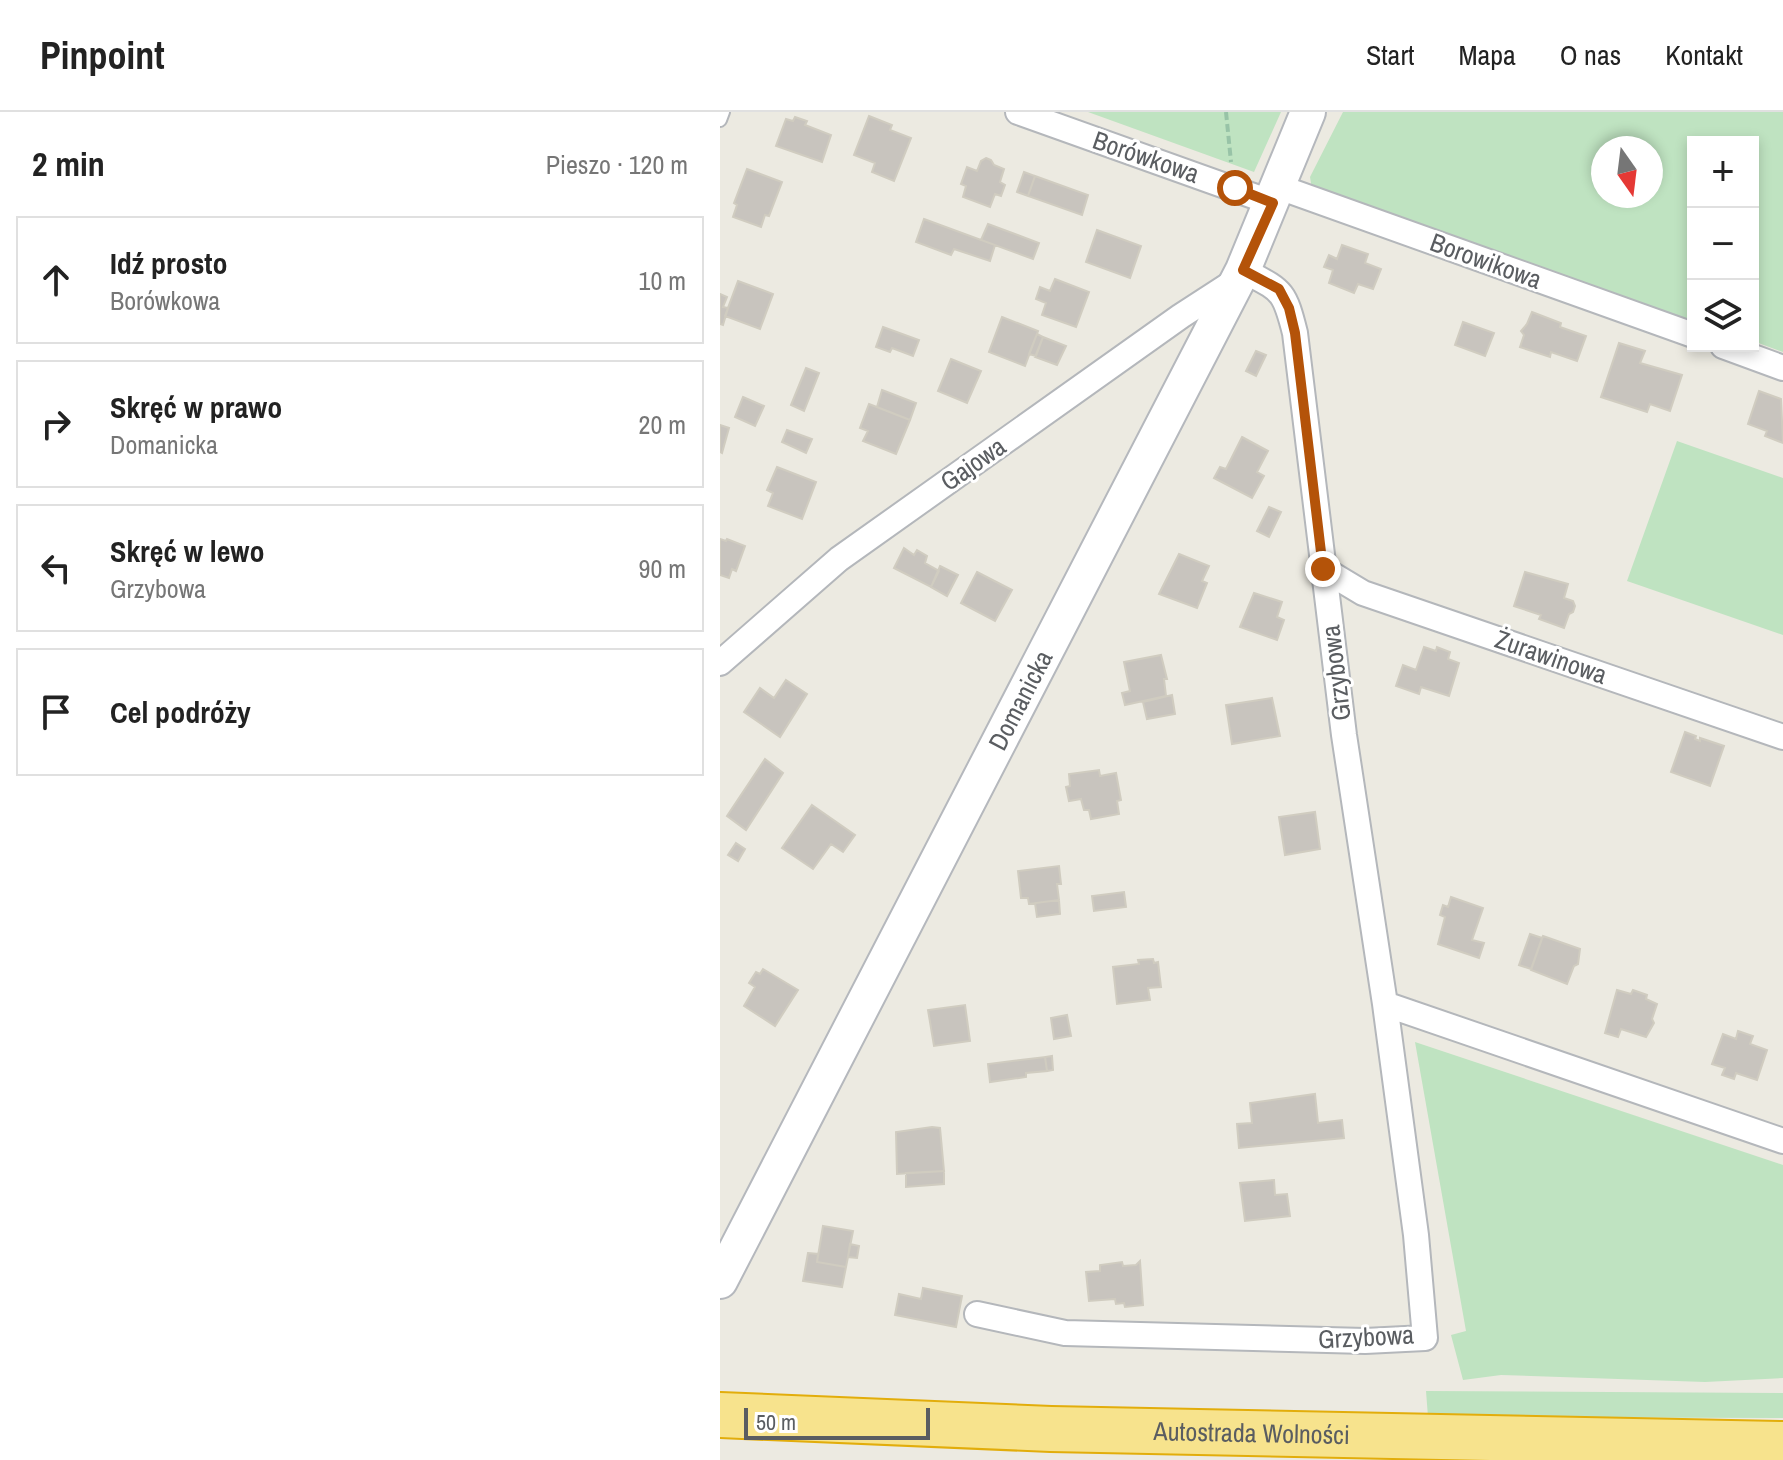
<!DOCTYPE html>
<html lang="pl">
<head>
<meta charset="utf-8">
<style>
	:root { --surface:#fff; --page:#f2f2f2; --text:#222; --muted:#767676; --line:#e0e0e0 }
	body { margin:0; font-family:"Archivo Narrow",sans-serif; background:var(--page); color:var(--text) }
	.controls { position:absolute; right:24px; top:24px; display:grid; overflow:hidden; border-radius:0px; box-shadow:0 4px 12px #0003 }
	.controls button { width:72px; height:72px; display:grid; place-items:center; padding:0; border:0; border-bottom:2px solid var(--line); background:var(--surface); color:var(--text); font:40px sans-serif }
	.compass { position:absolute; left:871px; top:24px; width:72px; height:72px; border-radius:50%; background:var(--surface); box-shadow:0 4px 12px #0003; rotate:166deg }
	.scale { position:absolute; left:24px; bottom:20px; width:186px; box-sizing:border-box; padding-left:8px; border:4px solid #5a5d61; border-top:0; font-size:22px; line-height:28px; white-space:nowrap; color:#5a5d61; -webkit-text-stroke:6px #fff; paint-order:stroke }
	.stop { position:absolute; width:24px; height:24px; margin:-18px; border:6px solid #b45309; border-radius:50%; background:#fff }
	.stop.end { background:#b45309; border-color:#fff; box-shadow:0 2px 8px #0008 }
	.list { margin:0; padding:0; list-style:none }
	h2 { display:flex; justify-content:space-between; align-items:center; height:104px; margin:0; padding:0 32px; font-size:34px }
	h2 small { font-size:26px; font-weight:400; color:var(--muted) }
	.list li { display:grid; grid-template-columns:52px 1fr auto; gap:24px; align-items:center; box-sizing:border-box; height:128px; margin:0 16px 16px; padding:0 16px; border:2px solid var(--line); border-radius:0px }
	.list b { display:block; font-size:30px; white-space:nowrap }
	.list p { margin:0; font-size:26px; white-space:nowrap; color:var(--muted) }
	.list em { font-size:26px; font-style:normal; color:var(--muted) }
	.icon { flex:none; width:44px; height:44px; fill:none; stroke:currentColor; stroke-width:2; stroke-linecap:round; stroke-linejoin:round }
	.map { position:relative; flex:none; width:1063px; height:1348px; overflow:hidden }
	header { display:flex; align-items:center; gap:48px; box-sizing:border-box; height:112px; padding:0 40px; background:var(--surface); border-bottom:2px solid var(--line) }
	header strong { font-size:38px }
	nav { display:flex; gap:44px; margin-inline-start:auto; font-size:28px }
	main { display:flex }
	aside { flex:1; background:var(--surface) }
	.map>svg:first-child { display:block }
	.green { fill:#bfe3c1; fill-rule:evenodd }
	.building { fill:#c8c4be; stroke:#d0ccc0; stroke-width:2 }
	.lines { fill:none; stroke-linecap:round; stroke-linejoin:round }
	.lane-casing { stroke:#b4b7bb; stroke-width:16 }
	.street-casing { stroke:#b4b7bb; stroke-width:28 }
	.secondary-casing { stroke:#b5b8bd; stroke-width:38 }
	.highway-casing { stroke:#e2ad0b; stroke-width:48 }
	.path { stroke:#98c3a7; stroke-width:4; stroke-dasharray:8 4; stroke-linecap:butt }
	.lane { stroke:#fff; stroke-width:12 }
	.street { stroke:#fff; stroke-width:24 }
	.secondary { stroke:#fff; stroke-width:34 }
	.highway { stroke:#f7e38d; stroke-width:44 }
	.route { stroke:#b45309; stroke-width:10 }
	.labels { text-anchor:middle; stroke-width:6; stroke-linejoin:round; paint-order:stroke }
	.street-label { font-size:26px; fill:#5a5d61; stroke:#fff }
</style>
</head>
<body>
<header>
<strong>Pinpoint</strong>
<nav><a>Start</a><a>Mapa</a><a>O nas</a><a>Kontakt</a></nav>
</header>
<main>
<aside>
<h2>2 min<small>Pieszo · 120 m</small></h2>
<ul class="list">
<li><svg class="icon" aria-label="ahead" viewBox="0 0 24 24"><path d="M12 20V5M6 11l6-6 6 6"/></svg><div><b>Idź prosto</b><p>Borówkowa</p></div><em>10 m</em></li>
<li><svg class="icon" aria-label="right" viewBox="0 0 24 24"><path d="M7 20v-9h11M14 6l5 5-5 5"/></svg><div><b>Skręć w prawo</b><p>Domanicka</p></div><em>20 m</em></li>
<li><svg class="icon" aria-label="left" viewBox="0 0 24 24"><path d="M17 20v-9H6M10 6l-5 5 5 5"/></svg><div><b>Skręć w lewo</b><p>Grzybowa</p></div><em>90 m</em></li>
<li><svg class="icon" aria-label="arrive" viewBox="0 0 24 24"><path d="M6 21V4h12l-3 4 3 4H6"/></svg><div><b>Cel podróży</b></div></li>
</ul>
</aside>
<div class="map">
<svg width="1063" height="1348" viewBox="0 0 1063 1348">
	<rect width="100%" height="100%" fill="#eceae1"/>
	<path class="green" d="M368,0H561L534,60Z
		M623,0H1063V240L1033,229V30H973V209L592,77L590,65ZM883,36H931V84H883Z
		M957,329L1063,366V523L907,469Z
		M695,930L1063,1053V1266L985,1270L781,1263L743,1268L731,1223L746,1219Z
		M706,1279L1063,1281V1306L708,1305Z"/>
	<path class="building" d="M149,4L172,13L170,18L191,26L174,69L152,60L155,51L134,43Z
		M75,5L87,9L85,13L111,23L102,50L56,34L66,7L73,9Z
		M266,46L271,48L274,53L284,57L280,70L285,73L281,84L275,82L270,95L243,85L246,74L241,72L247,55L257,59L261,49Z
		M27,57L62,70L49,104L45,103L41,115L13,105L17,93L14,91Z
		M304,60L315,64L308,84L297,80Z
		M315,64L368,83L362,103L308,84Z
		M204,107L275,133L270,149L234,137L231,143L196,130Z
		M268,112L319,131L313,147L261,128Z
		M377,118L421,134L410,166L366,150Z
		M622,133L648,142L645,151L661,157L653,177L638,172L634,181L609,171L613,158L604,155L609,143L617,147Z
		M335,167L369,180L356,215L322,203L326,191L316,187L320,175L330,179Z
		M18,169L53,182L40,217L5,204Z
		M0,182L7,185L3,195L8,196L3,213L0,212Z
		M812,200L841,211L840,215L866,224L857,249L831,240L830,245L800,235L804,223L801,219L807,212Z
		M282,205L318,219L305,254L269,240Z
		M743,210L774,221L765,244L735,233Z
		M163,215L199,228L193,244L172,236L170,240L156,235Z
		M317,222L323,225L316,244L309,242Z
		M323,225L346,234L337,253L315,245Z
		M899,231L925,239L920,251L962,263L950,299L930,292L927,300L881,285Z
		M536,239L546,243L536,264L526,259Z
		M231,247L261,259L247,291L218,279Z
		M86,256L99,261L84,299L71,293Z
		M162,278L196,291L190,308L157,295Z
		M1039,279L1061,287L1063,331L1045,324L1047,319L1028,312Z
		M23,285L44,294L35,314L15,305Z
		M149,292L190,308L176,342L143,329L148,319L140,316Z
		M0,313L9,316L2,341L0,340Z
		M67,318L92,327L86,341L62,330Z
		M522,325L548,339L537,360L544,364L532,386L494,366L500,355L506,357Z
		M57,355L96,370L82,407L48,394L53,381L47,378Z
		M549,395L561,400L549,425L537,419Z
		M0,427L6,429L7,427L25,434L16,459L12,457L9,466L0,463Z
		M184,436L194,443L197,438L207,444L205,451L219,459L211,475L174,456Z
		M459,442L489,454L482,469L487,471L477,496L439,482Z
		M220,454L238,463L227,484L211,475Z
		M257,460L292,478L275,509L241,491Z
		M805,460L848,472L844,486L853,489L855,494L853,500L849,502L844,516L819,507L821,503L794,494Z
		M534,481L562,490L557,505L564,508L557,528L520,515Z
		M704,535L716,539L717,535L730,540L728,547L739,551L729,584L701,575L699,582L676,574L683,553L696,558Z
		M441,543L447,567H444L446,584L405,593L402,581L410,579L404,550Z
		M66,568L87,582L60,625L24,600L40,576L54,586Z
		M452,583L455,602L427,607L423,590Z
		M552,586L560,624L512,632L506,593Z
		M965,620L976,624L975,627L980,629V626L1004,634L990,674L951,660Z
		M45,647L63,661L26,718L7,704Z
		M379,658L380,664L396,661L401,688L397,689L399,702L371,707L369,698H364L361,687L349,689L346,675L350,674L349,662Z
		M92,693L135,723L123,740L111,732L93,757L62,736Z
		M595,700L600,737L565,743L559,705Z
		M16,731L25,737L18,749L8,743Z
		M339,754L341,772H337L339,788L309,792L308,786H301L298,759Z
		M404,780L406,795L374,799L372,784Z
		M731,785L763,796L752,828L764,831L759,846L718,832L725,805L720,803L723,793L728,795Z
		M339,788L340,802L317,805L315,791Z
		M810,822L822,826L811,857L799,853Z
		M823,824L860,837L858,852L854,854L847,872L811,858Z
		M433,847L434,851L438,850L441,875L428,876L430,888L397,892L393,855L419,852L418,848Z
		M43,857L78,878L55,914L24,894L35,875L29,871L36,860L40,862Z
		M897,878L911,882L913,878L927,883L926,887L937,892L932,907L934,911L926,925L901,917L898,925L885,921Z
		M245,893L250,929L214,934L208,898Z
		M347,903L351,924L334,927L331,906Z
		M1018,919L1033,924L1030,932L1047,938L1037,968L1016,961L1014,967L1002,963L1005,956L992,952L1003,922L1016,927Z
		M332,944L333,958L327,959L325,945Z
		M325,945L327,959L306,961V965L270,970L268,952Z
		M595,982L598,1011L622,1008L624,1026L519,1036L517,1012L532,1011L530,991Z
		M212,1015L220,1016L224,1059L177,1062L176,1020Z
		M224,1059V1072L186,1075V1061Z
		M554,1068L555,1083L567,1082L570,1104L525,1109L520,1071Z
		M103,1114L133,1119L126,1155L97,1150Z
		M130,1132L139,1134L137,1146L128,1145Z
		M88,1141L98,1142L97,1150L126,1155L122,1175L83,1169Z
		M420,1149L423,1193L405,1195L404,1191L396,1192L395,1187L369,1189L366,1160L380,1159V1153L402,1150L403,1154L416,1153Z
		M203,1176L242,1184L236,1215L175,1203L179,1182L201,1187Z"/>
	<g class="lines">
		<g class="lane-casing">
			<path id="lane" d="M0,8L3,0"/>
		</g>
		<g class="street-casing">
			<path id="street" d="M298,0L553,91
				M559,75L973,223
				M1003,234L1063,256
				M603,457L643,481L1063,625
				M0,551L119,447L461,204L515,169
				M665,892L1063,1029
				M257,1202L345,1221L645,1229L705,1226L696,1123L665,892L624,623L575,221C564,177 562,179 523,158"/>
		</g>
		<g class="secondary-casing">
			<g id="secondary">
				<path id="s1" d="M0,1169L523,158L588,0"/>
			</g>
		</g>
		<g class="highway-casing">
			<g id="highway">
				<path id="s2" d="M0,1303L331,1317L1063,1332"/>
			</g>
		</g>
		<path class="path" d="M506,0L511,50"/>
		<use href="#lane" class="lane"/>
		<use href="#street" class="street"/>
		<use href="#secondary" class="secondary"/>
		<use href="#highway" class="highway"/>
	</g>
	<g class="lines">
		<path class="route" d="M515,76L553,91L523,158L559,177L569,196L575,221L603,457"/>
	</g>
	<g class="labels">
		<g class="street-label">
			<text transform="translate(426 45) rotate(19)" y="9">Borówkowa</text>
			<text transform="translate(766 149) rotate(20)" y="9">Borowikowa</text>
			<text transform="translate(253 352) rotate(-35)" y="9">Gajowa</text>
			<text transform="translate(831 545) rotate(19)" y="9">Żurawinowa</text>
			<text transform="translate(616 561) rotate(-97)" y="9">Grzybowa</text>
			<text dy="9" stroke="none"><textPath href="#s1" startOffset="654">Domanicka</textPath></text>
			<text transform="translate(646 1225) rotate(-3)" y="9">Grzybowa</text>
			<text dy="9" stroke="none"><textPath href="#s2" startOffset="532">Autostrada Wolności</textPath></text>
		</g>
	</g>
</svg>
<div class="controls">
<button>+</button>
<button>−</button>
<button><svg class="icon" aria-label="layers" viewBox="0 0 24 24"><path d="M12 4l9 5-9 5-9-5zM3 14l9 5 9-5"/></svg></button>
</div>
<svg class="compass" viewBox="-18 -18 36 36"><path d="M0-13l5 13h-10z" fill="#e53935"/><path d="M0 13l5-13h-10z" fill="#767676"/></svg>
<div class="scale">50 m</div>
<div class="stop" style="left:515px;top:76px"></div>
<div class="stop end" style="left:603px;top:457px"></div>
</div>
</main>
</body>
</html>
